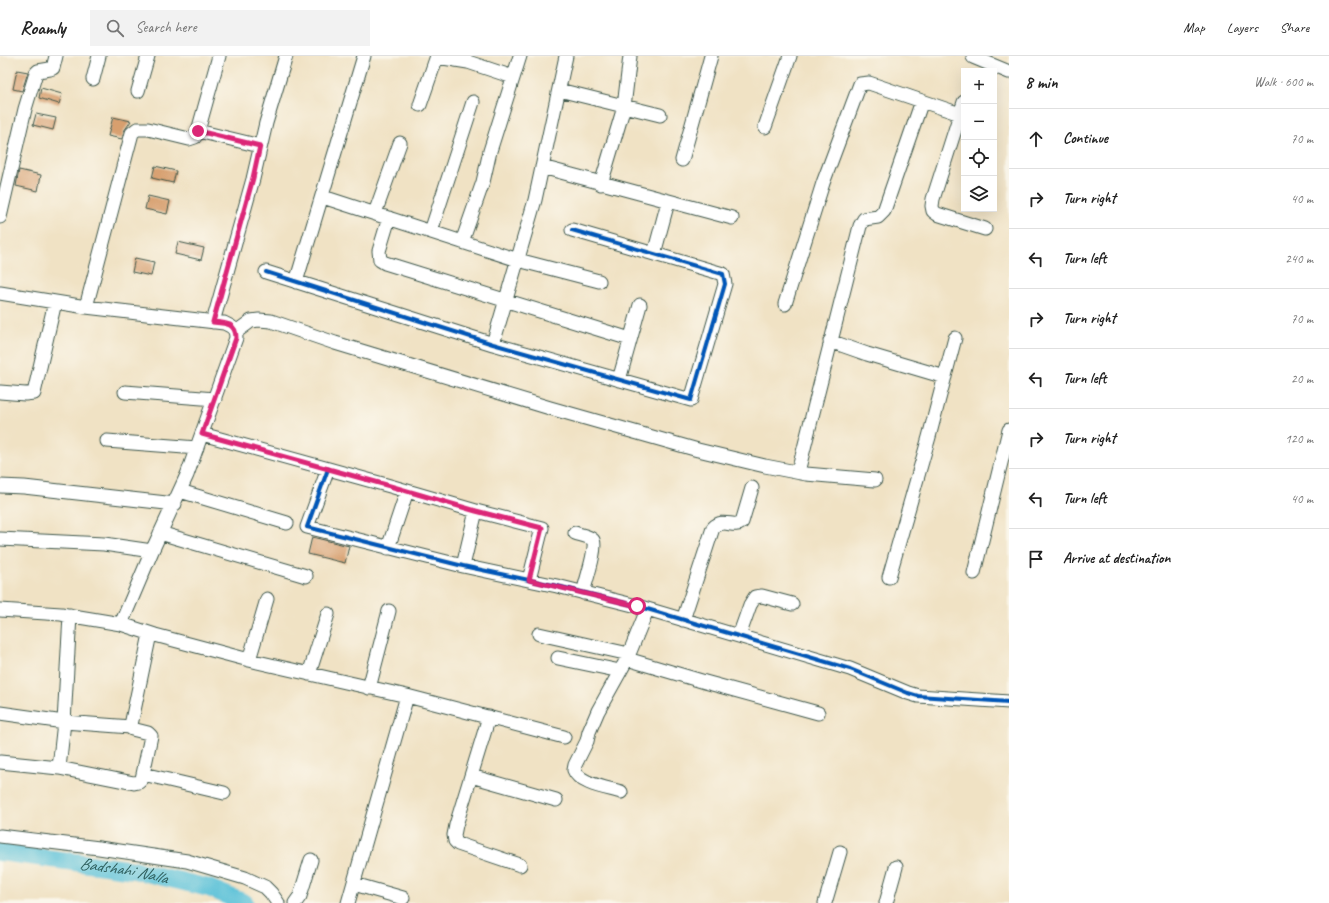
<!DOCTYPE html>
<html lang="en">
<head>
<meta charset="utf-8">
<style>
	:root { --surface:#fff; --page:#f2f2f2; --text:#222; --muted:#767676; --line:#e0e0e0 }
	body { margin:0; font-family:Caveat,sans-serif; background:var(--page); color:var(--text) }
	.controls { position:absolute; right:12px; top:12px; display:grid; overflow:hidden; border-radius:0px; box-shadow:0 4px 16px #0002 }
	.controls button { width:36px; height:36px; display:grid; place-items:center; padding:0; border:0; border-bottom:1px solid var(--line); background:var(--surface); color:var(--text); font:20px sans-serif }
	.stop { position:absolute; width:12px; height:12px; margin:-9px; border:3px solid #db2777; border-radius:50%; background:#fff }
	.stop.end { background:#db2777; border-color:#fff; box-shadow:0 1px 4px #0008 }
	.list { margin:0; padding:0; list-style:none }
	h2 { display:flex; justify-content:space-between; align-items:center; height:52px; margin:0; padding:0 16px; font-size:17px }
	h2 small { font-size:13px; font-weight:400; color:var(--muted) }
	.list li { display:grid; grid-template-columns:26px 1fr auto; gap:12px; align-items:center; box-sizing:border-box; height:60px; padding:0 16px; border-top:1px solid var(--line) }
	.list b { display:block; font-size:15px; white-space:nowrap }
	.list em { font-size:13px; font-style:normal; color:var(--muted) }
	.icon { flex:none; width:22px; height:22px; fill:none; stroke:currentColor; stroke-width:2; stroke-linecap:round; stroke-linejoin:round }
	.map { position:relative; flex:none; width:1009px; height:847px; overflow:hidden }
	header { display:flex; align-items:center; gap:24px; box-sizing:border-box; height:56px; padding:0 20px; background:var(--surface); border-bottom:1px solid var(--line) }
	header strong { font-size:19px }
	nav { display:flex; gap:22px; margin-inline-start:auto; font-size:14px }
	.search { width:280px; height:36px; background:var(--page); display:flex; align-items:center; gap:10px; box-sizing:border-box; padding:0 14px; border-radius:0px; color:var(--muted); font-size:15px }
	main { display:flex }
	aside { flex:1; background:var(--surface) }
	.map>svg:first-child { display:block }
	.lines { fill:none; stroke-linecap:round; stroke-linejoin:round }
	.river { stroke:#5ac1d8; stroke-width:18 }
	.building { fill:#d79f6e }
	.minor-casing { stroke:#3e564a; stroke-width:15 }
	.minor { stroke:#fff; stroke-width:13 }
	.cycleway-casing { stroke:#fbf7ec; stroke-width:6 }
	.cycleway { stroke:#0057b8; stroke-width:4 }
	.route { stroke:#db2777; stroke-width:5 }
	.labels { text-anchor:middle; stroke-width:4; stroke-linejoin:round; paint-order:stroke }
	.water-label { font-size:17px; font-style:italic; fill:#2e5e5d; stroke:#fbf7ec }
</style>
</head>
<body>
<header>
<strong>Roamly</strong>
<div class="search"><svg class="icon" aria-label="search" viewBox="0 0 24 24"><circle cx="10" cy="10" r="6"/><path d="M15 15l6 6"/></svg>Search here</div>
<nav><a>Map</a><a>Layers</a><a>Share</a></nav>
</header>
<main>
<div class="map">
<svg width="1009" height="847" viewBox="0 0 1009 847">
	<rect width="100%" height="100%" fill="#fbf7ec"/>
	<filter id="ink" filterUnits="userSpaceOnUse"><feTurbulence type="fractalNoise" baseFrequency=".025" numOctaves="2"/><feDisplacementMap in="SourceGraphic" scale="8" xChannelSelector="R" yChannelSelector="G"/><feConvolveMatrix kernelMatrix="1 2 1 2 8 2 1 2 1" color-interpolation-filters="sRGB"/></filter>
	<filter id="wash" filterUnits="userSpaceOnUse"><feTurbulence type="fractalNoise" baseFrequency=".012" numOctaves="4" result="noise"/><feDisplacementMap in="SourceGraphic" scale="16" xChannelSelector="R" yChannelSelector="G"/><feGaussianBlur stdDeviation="0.9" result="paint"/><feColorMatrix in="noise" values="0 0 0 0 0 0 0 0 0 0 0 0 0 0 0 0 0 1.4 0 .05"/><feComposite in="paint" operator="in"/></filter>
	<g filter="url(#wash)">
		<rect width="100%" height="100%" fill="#f0e2c4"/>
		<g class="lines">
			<path class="river" id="s1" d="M0,796L134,814L209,832L245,847"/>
		</g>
		<g id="blocks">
			<path class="building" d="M17,14L28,16L22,35L13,33Z
				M41,32L62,38L59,48L39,42Z
				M36,58L56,62L53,74L33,69Z
				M113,61L131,65L124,75L122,83L108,80Z
				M155,110L176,115L173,127L152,122Z
				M19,114L41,119L38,135L16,130Z
				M148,140L170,145L167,158L145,153Z
				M178,186L204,192L201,204L175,198Z
				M135,202L154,206L151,220L132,216Z
				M312,481L349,490L345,507L308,498Z"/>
		</g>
	</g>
	<g filter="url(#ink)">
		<use href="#blocks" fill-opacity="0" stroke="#3e564a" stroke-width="1"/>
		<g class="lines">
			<g class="minor-casing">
				<path id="minor" d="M437,1L468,6L513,21
					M973,1L1009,16
					M93,23L99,0
					M559,34L660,59
					M138,35L148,0
					M964,46L933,143L932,150L933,155L937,158L985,173
					M420,49L437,0
					M765,71L790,0
					M198,75L219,0
					M682,104L711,0
					M542,111L732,162
					M601,128L624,51L630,0
					M323,141L518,204L599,225
					M375,157L400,87
					M0,161L25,53L36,17L38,15L50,13L53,12L56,0
					M389,162L379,195L380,204L385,207L630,283
					M431,175L473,46
					M462,186L483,126L490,95L520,0
					M654,198L668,146
					M266,216L493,288L691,344L725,228L723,218L572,174
					M296,226L364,0
					M0,237L86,251L224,267C233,271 236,273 236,282L187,419L152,495L121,568
					M785,248L823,127L860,28L869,27L960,58
					M86,251L132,77L137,73H148L189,83L195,81L198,75L260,90
					M213,266L253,123L266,67L286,0
					M236,276L251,265L259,264L271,265L335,287L550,352L698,394L765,410L806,418L875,424
					M830,285L867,298L945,321
					M493,288L535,144L566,0
					M619,324L640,249
					M0,336L25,338L34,337L55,246
					M125,336L215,343
					M202,378L390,430L476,455L542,472L529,524
					M107,385L197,392
					M328,413L307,471L463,510L557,530L637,550L850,613L908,637L918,640L1009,646
					M798,416L860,170L864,163L878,161L884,155L922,45
					M0,430L24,431L175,448
					M180,435L287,467
					M160,477L306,520
					M575,477C580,479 589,480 593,484C598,489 585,528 583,537
					M0,483L104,488L152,495
					M388,492L407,435
					M463,510L476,455
					M974,517L1009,374
					M889,521L929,381L955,282
					M0,554L61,558L121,568L155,579L249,604L407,640L564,681
					M683,564L713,472C724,461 733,473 742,466L752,432
					M539,578L629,598
					M739,580L750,549L755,541L762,540L792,548
					M558,602L620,615
					M627,603L705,626L818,657
					M249,604L267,543
					M309,618L328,558
					M369,632L389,555
					M0,657L64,666L131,671
					M489,661L456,769L454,779L455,785L458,788L520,809
					M0,706L59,712L134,727L139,726L142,723L151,680L148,677L132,673L131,669L150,578
					M59,712L64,666L70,559
					M143,718L224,737
					M471,720L556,744
					M621,736C608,732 579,728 574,714L575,709L587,685L589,676L598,655L627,603L647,554
					M0,780L99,792L187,805L245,822L256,827L265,831L271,837L278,847
					M354,828L403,842
					M295,847L300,840L311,804
					M348,847L407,640
					M825,847L840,796
					M886,847L896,811"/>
			</g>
			<use href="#minor" class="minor"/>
			<g class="cycleway-casing">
				<path id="cycleway" d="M266,216L493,288L691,344L725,228L723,218L572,174
					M328,413L307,471L463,510L557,530L637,550L850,613L908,637L918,640L1009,646"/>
			</g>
			<use href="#cycleway" class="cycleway"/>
		</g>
	</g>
	<g class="lines" filter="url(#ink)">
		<path class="route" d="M198,75L260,90L253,122L213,266C226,267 236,267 236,282L202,378L390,430L476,455L542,472L529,524L637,550"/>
	</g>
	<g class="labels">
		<g class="water-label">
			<text dy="6" stroke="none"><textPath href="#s1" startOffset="125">Badshahi Nalla</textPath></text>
		</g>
	</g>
</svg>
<div class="controls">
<button>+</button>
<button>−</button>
<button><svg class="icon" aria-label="locate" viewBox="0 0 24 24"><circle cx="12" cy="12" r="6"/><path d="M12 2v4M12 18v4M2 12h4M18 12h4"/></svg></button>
<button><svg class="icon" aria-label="layers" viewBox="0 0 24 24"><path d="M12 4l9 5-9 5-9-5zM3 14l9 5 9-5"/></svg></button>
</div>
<div class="stop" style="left:637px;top:550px"></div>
<div class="stop end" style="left:198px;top:75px"></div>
</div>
<aside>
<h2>8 min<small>Walk · 600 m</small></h2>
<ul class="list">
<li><svg class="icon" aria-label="ahead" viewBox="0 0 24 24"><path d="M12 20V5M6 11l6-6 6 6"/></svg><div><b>Continue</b></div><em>70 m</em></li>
<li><svg class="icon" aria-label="right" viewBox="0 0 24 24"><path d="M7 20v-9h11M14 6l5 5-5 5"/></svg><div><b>Turn right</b></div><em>40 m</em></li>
<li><svg class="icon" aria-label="left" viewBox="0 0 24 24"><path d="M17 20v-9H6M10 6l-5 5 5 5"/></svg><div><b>Turn left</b></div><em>240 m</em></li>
<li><svg class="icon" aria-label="right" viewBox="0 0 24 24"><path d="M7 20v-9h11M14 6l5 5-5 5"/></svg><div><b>Turn right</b></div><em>70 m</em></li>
<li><svg class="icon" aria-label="left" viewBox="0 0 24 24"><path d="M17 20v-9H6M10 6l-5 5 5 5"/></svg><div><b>Turn left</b></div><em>20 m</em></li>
<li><svg class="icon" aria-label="right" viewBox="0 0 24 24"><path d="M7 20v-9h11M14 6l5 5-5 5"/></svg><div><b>Turn right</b></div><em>120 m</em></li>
<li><svg class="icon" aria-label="left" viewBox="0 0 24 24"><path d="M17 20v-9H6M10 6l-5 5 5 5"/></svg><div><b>Turn left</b></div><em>40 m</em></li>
<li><svg class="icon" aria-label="arrive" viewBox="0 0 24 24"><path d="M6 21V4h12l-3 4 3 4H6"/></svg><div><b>Arrive at destination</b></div></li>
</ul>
</aside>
</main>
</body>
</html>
